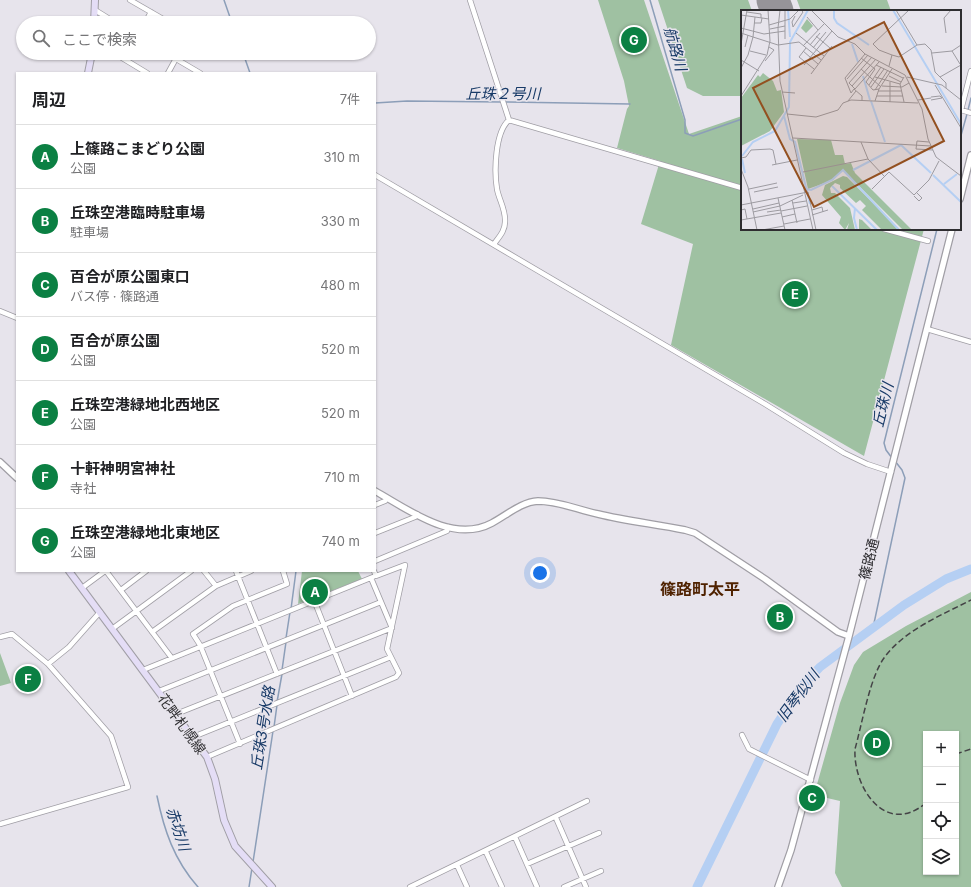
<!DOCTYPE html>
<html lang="ja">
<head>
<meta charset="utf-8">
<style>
	:root { --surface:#fff; --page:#f6f6f6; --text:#202124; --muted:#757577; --line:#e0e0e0; --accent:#0b8043 }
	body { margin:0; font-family:Inter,"Noto Sans JP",sans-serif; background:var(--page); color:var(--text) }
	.controls { position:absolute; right:12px; bottom:12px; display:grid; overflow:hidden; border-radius:0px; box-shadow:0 1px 3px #0004 }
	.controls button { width:36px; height:36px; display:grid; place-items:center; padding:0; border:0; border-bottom:1px solid var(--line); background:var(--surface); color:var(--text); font:20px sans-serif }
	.you { position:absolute; left:540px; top:573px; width:14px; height:14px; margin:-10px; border:3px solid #fff; border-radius:50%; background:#1a73e8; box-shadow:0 0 0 6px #1a73e833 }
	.badge { display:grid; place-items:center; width:26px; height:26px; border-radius:50%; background:var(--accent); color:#fff; font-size:13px; font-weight:700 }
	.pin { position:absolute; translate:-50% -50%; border:2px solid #fff; box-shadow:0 1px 4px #0006 }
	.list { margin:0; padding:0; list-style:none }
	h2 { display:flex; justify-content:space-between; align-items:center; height:52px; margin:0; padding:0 16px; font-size:17px }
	h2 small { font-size:13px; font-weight:400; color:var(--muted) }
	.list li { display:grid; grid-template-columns:26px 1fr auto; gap:12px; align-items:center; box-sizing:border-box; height:64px; padding:0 16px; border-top:1px solid var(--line) }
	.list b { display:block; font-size:15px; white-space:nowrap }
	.list p { margin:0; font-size:13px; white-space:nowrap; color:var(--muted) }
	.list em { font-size:13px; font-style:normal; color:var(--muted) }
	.icon { flex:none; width:22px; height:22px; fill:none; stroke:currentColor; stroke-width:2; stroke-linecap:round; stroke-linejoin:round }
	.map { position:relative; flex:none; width:971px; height:887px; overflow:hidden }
	.search { position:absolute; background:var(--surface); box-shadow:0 1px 3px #0004; left:16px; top:16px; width:360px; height:44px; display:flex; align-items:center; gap:10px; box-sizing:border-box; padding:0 14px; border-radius:22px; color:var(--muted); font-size:15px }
	.panel { position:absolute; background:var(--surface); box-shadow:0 1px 3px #0004; left:16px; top:72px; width:360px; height:500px; border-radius:0px }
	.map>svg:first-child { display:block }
	.green { fill:#9fc1a2; fill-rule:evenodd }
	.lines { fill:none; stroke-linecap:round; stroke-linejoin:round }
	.stream { stroke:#8c9eb8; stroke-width:1.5 }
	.river { stroke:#b5cff3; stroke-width:9 }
	.runway { stroke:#969499; stroke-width:33 }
	.minor-casing { stroke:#a09ea5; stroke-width:6 }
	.tertiary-casing { stroke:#a09ea5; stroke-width:8 }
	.secondary-casing { stroke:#a09ea5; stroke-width:8 }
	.minor { stroke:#fff; stroke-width:4.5 }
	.tertiary { stroke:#fff; stroke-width:5.5 }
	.secondary { stroke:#e4ddf6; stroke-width:6 }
	.rail { stroke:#444346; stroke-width:1.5; stroke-dasharray:6 3; stroke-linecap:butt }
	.labels { text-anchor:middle; stroke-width:3; stroke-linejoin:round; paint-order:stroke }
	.street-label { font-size:14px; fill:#2e2d30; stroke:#e7e4ec }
	.water-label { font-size:15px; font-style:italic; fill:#183a67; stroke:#e7e4ec }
	.quarter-label { font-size:16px; font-weight:bold; fill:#4f2200; stroke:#e7e4ec }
	.inset-river { fill:none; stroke:#b5cff3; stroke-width:2 }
	.inset-road { fill:none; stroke:#9d9ba1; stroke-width:1 }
	.view { fill:#935020; fill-opacity:0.15; stroke:#935020; stroke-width:2 }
	.inset-edge { fill:none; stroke:#2e2d30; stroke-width:2 }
</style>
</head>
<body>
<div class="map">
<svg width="971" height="887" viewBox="0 0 971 887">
	<rect width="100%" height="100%" fill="#e7e4ec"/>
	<path class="green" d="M598,0H644L689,134L742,116V229H924L864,456L671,345L693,244L641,224L660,161L617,148L627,109L629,106L624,81Z
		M658,0H748L752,11H742V96H703L687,88Z
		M797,0H887L891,11H801Z
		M302,571H358L362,579L298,604Z
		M971,592V887H842L835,873L840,801L814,795L840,703L854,665L863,652L906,626ZM926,734H956V872H926Z
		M0,653L11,683L0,686Z"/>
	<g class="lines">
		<path class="stream" d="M224,0L232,23
			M650,0L685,120V133L693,136L742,119
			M243,53L250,73
			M505,102L630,104
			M375,103L407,101L501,102
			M968,110L971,98
			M960,139L967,114
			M892,458L886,450L884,443L937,229
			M291,609L296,571
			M873,628L905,478L902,470L895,461
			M286,638L290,612
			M282,670L286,642
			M277,702L282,674
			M274,727L277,705
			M157,796C164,830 174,860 198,887
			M253,862L273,731
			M249,887L252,868"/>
		<path class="river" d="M697,887L777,724L803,685L820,667L904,605L946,579L971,569"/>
		<path class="runway" d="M773,0L777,11"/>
		<g class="minor-casing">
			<path id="minor" d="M130,0L170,23
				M470,0L509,120L742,188
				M95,10L116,23
				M145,23L151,12
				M114,53L147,73
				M166,53L200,73
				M124,59L128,53
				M971,71L961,110L971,113
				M168,73L179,53
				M375,175L765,404L844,453L867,464L891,472
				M884,229L928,241
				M494,244C499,237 505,231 505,222C506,210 499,200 497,189C494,171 495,132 509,120
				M0,311L17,318
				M927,329L971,342
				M375,505L385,501L387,498
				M375,533L415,517L417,514
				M375,561L447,531L448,527
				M106,571L171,657
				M204,571L216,586
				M236,571L277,674
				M82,588L105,571
				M121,590L146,571
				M314,600L352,696
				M112,629L191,571
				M152,632L216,586L251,571
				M0,637L12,634L48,664L69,647L100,612
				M143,670L373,577
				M159,691L381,602
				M176,714L392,628L371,578
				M742,735L749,749L811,780
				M193,737L391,657
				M240,744L200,645L193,634L233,606L287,584L283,571
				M207,757L396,677L399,673L387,649L405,565L376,576L374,571
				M556,818L586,887
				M0,824L128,787L111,736L48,664
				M515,837L537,887
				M486,852L502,887
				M527,864L599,833
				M457,865L467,887
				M410,887L587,801
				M564,887L601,871"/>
		</g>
		<g class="tertiary-casing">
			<path id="tertiary" d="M960,199L971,155
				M0,462L17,478
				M375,491C409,510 453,544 492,523C507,515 521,502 538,501C559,501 578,510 598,514C626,521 656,524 685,530L695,533L765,579L838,632L849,636
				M778,887L791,850L849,636L952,229"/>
		</g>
		<g class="secondary-casing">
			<path id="secondary" d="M94,23L95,0
				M88,73L92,53
				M69,571L207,757L215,779L224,820L235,846L272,887"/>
		</g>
		<use href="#minor" class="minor"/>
		<use href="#tertiary" class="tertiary"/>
		<use href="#secondary" class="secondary"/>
		<path class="rail" d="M956,754L971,749
			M926,803C885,837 853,787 855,749C862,724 870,677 884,658C904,630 942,615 971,600"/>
	</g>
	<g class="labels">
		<g class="street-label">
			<text transform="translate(869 559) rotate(-76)" y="5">篠路通</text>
			<text transform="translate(182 724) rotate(54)" y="5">花畔札幌線</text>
		</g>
		<g class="water-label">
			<text transform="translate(675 49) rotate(74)" y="5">航路川</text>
			<text x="503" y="99">丘珠２号川</text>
			<text transform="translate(883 405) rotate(-76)" y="5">丘珠川</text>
			<text transform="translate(798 696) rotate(-53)" y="5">旧琴似川</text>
			<text transform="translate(263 728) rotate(-81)" y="5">丘珠3号水路</text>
			<text transform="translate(178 829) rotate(72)" y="5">赤坊川</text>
		</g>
		<g class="quarter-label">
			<text x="700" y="595">篠路町太平</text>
		</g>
	</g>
	<g transform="translate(741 10)">
		<rect width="220" height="220" fill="#e7e4ec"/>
		<path d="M66,9L72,16L65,23L60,18ZM22,63L32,71L36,81L40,80L43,102L29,121L0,136V88L17,65L19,67ZM56,129L90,130L94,145H102L104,154L110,153L114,163L171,220H162L102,160L92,170L67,179ZM102,166L106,167L159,220H141L121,200L125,196L119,190L115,193L99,178V175L94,173L89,178L90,183H94L109,198L114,220H106L108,213L104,220L98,213L100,207L81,185L84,175ZM118,209L121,210L131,220H118Z" fill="#9fc1a2"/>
		<path class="inset-river" d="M47,0L49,27M93,0V8L96,13L128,35M152,0L220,114M111,34L117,52M122,66L129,90M130,91L144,132M43,106L49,129L54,132L69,194M1,146L12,132L34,121L48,97L49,32L67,0M1,149L4,163M112,160L160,135L190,163M192,165L220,192M203,174L216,164M91,176L136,220M65,179L70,180L91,170L102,160L158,220M114,198L113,208L116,220"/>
		<path class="inset-road" d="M39,0L37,18L39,71L72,220M44,0V29M70,0L97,27L114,34L124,44L164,65L181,99L187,129L195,147L220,166M155,0L176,35M6,2L20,4V8M0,5L28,9M54,6L51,12L52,17L62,2L60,0M66,7L77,20M13,13H20L21,8M28,15L49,9L58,0M0,18L23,24L44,21M29,19L44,16M0,23L12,27L14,7M55,23L66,32M205,23L203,8L210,0M75,26L89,38M66,32L83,46M0,34L6,0M69,35L79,23M62,36L83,14M4,37L7,25M65,38L58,47L73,59M72,38L85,22M9,41L25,45M62,41L77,54M211,41L219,54M191,43L211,41L220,35M151,45L138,40L132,34L168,0M120,48L134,59L125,72L132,80L138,79M0,50L18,61M24,51L33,40L28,37M63,55L91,21M135,55L162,68M148,56L151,45L158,47L176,35L184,34L190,40L194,62L205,73V78M0,58L7,45L12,27L37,35L58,32L80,50M120,59L140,77M70,64L91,36M148,66L160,72M134,67L159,74M163,67L159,74L163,92M166,67L201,75L220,90M199,67L220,55M106,69L127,45M128,75L140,57M194,75L220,118M111,76L135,49M141,76L161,77L168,73M130,77L143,59M114,79L108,73L131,47M114,79L138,52M134,80L147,60M137,81H160M41,82L54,83M0,86L26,45L29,31L27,0M136,86H162M190,87L199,86L201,88L190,90M177,90L190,88M107,91L115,81M121,91V86L113,79L110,83L104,68L124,44M134,91L138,79L151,59M149,92V72M46,104L75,107L97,100L102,93L110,90L177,93M52,128L190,136M120,132L127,149M188,132L176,131L175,139L192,140M0,148L5,147L10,140L29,139L32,140L35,154M31,155L56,150M0,159L7,177L16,220M62,162L127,149L143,166M8,179L36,173M131,179L148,162L173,185L188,170L198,151M13,182L37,177M173,186L178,191L181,188L176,183M37,188L44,220M51,190L54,204M52,193L65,191M0,195L67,182L75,220M12,199L38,193M0,200L4,199L6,209M71,200L81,197L82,202M40,201L66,196M12,202L39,196L62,185M26,202L40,200M71,205L87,200M41,207L54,204L56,213M0,210L40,203M43,214L69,209M21,220L43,216"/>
		<path class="view" d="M143,12L203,131L73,197L12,78Z"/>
		<rect width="220" height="220" class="inset-edge"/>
	</g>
</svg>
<div class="controls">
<button>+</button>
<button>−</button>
<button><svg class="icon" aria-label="locate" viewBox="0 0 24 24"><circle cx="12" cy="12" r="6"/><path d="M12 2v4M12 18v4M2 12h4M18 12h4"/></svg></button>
<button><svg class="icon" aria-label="layers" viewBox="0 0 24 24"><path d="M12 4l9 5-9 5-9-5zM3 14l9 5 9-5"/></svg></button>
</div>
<div class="you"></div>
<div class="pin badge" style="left:315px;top:592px">A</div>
<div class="pin badge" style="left:780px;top:617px">B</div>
<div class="pin badge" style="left:812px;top:798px">C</div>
<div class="pin badge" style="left:877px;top:743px">D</div>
<div class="pin badge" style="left:795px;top:294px">E</div>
<div class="pin badge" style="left:28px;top:679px">F</div>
<div class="pin badge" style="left:634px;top:40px">G</div>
<div class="search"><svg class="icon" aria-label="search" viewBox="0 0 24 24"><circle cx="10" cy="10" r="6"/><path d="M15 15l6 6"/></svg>ここで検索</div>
<section class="panel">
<h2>周辺<small>7件</small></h2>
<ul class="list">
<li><span class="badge">A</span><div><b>上篠路こまどり公園</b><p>公園</p></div><em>310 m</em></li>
<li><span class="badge">B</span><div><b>丘珠空港臨時駐車場</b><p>駐車場</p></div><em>330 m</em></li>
<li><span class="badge">C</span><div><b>百合が原公園東口</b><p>バス停 · 篠路通</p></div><em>480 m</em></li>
<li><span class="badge">D</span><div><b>百合が原公園</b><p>公園</p></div><em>520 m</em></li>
<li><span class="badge">E</span><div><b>丘珠空港緑地北西地区</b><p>公園</p></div><em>520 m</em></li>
<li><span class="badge">F</span><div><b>十軒神明宮神社</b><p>寺社</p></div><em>710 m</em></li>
<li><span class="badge">G</span><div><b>丘珠空港緑地北東地区</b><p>公園</p></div><em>740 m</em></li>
</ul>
</section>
</div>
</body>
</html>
